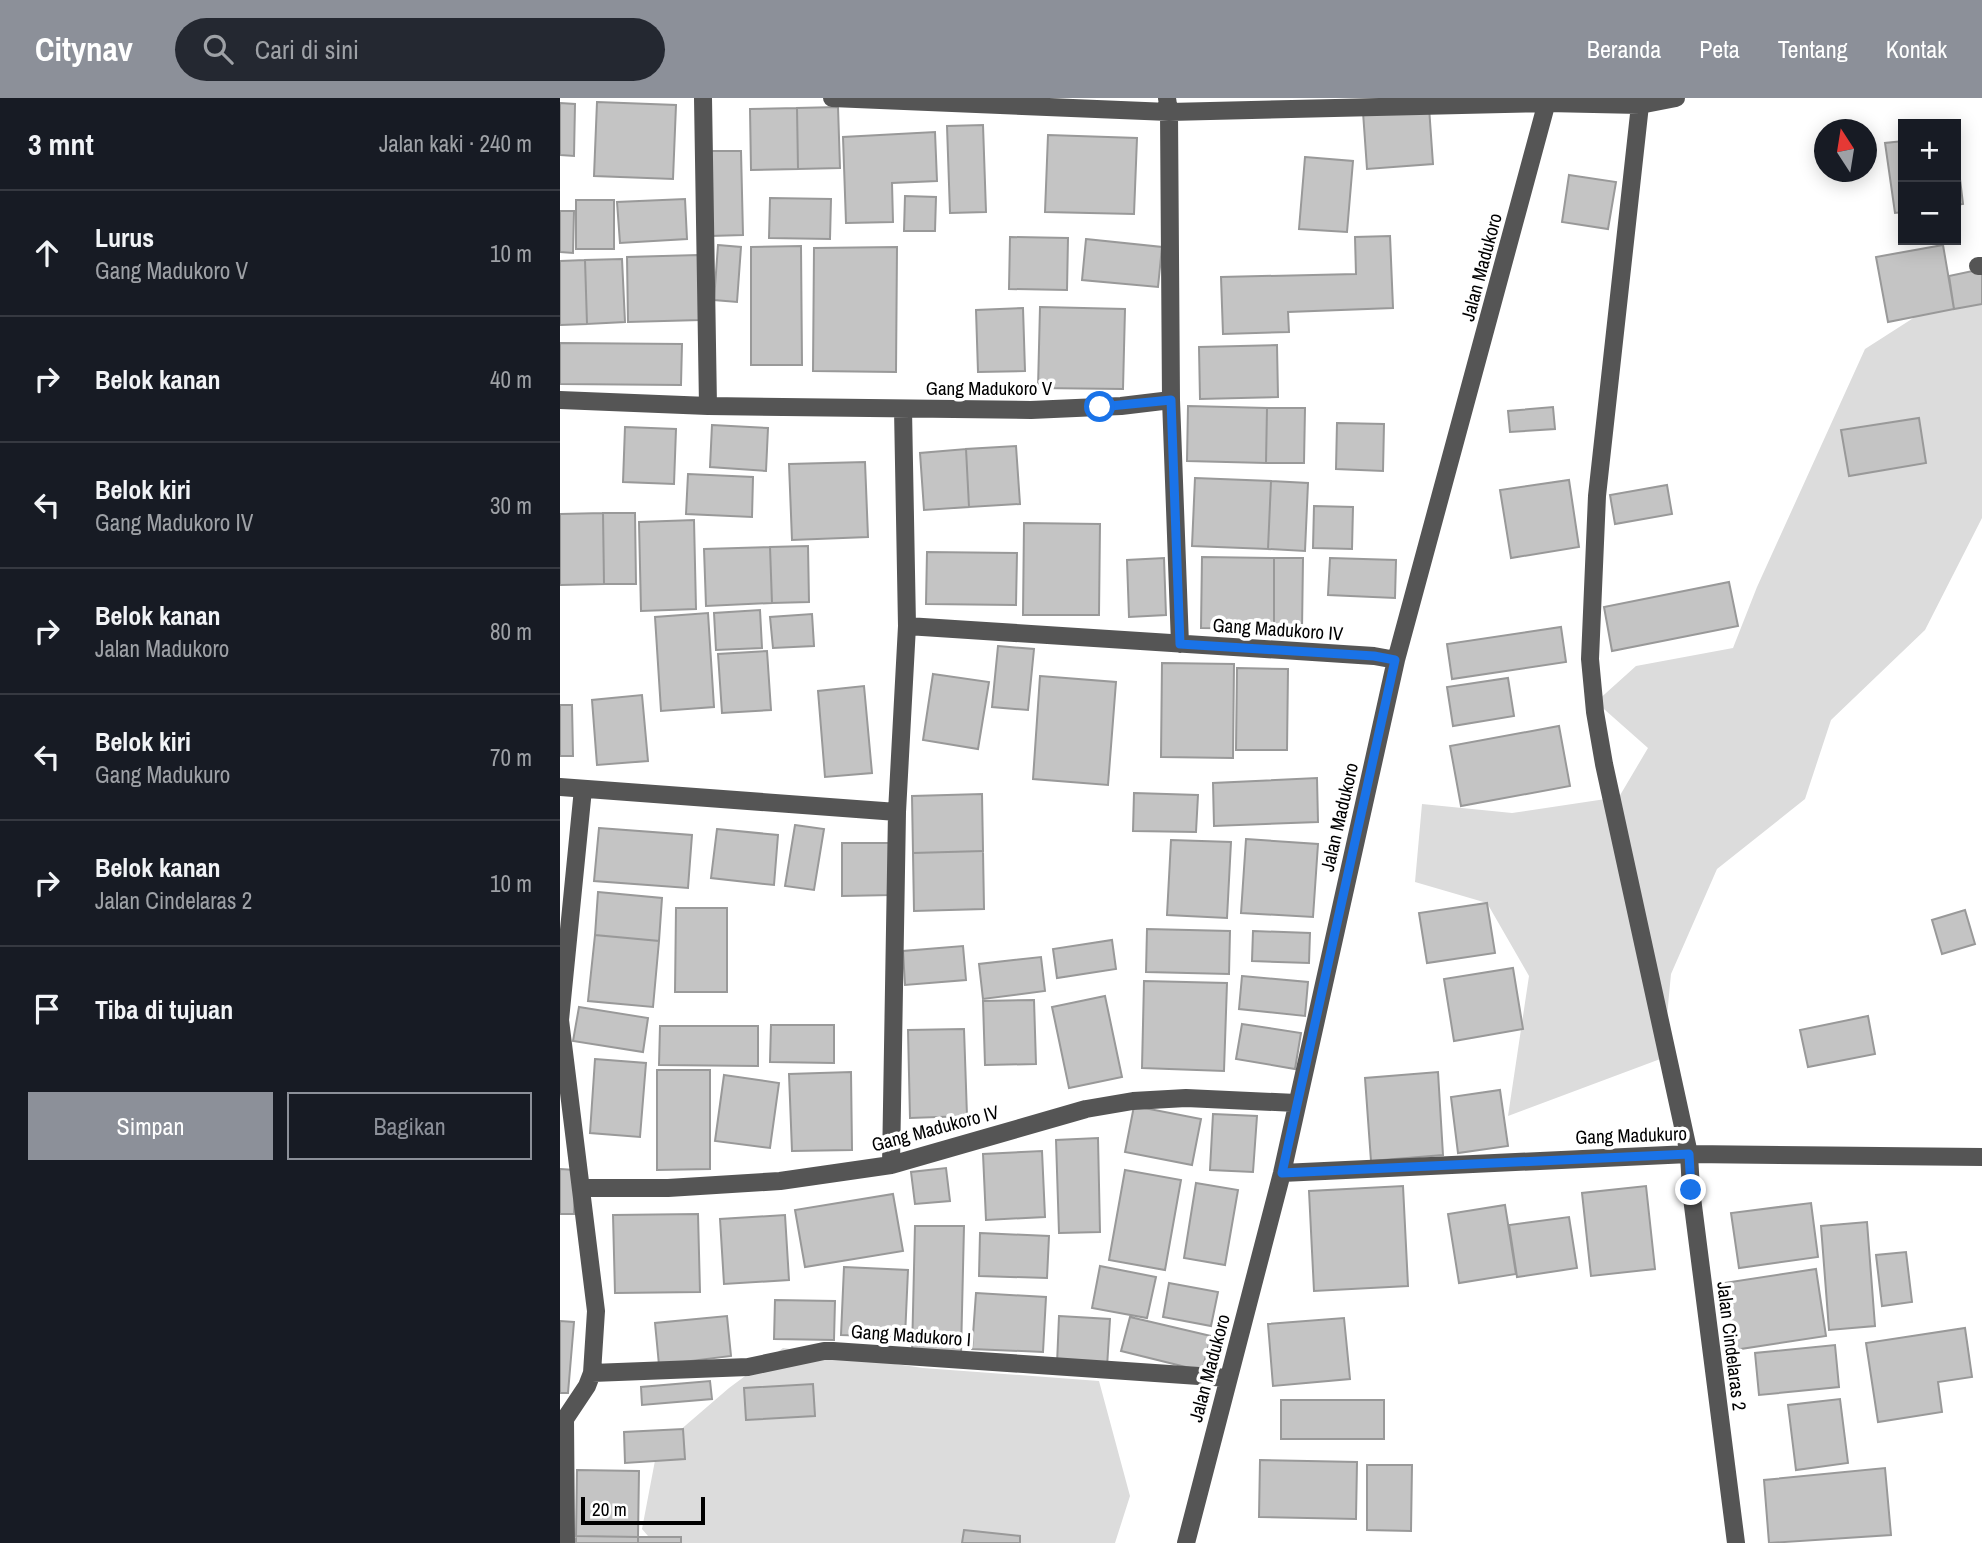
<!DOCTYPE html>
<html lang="id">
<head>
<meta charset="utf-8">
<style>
	:root { --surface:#171b24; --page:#242831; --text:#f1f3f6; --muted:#9ea1a6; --line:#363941; --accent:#8c9099 }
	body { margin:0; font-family:"Archivo Narrow",sans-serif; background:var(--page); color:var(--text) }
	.controls { position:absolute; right:21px; top:21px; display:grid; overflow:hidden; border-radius:0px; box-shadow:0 4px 18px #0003 }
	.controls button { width:63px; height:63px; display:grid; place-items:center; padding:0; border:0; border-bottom:2px solid var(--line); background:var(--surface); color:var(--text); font:35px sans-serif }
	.compass { position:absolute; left:1254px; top:21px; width:63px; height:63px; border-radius:50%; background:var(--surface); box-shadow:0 4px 18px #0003; rotate:348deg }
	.scale { position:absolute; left:21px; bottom:18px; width:124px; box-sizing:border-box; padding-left:7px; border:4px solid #000; border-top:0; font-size:19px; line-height:24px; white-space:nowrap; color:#000; -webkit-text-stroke:5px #fff; paint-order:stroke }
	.stop { position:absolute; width:21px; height:21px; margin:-16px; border:5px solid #1a73e8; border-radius:50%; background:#fff }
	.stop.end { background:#1a73e8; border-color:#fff; box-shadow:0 2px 7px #0008 }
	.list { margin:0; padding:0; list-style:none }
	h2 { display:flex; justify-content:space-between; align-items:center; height:91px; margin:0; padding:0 28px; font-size:30px }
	h2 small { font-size:23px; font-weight:400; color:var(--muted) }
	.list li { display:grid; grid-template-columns:46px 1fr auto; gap:21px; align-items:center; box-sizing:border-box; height:126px; padding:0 28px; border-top:2px solid var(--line) }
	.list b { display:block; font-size:26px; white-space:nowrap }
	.list p { margin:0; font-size:23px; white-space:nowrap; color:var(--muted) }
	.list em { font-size:23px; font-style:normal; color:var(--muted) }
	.actions { display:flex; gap:14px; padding:21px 28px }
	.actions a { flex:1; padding:16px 0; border:2px solid var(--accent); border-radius:0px; text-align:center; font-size:24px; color:var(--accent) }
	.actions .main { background:var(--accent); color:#fff }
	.icon { flex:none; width:38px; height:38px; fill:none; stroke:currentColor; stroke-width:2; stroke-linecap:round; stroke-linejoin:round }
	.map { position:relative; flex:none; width:1422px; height:1445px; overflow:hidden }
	header { display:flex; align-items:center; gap:42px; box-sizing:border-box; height:98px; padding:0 35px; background:var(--accent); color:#fff }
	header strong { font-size:33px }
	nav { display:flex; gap:38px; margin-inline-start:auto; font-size:24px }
	.search { width:490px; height:63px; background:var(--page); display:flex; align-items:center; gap:18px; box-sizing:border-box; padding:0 24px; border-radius:38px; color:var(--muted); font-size:26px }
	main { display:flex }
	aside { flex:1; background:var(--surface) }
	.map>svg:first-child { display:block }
	.green { fill:#dcdcdc }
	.building { fill:#c4c4c4; stroke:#999; stroke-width:2 }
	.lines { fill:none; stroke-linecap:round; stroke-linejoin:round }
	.minor { stroke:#555; stroke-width:18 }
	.route { stroke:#1a73e8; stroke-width:9 }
	.labels { text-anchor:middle; stroke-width:7; stroke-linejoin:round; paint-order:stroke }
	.street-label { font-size:19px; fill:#000; stroke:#fff }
</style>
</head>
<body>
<header>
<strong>Citynav</strong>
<div class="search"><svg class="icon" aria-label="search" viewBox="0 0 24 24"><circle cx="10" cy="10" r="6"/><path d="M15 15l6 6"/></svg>Cari di sini</div>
<nav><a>Beranda</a><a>Peta</a><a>Tentang</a><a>Kontak</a></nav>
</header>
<main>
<aside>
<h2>3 mnt<small>Jalan kaki · 240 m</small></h2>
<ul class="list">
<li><svg class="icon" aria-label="ahead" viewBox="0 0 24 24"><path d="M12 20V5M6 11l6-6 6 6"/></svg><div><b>Lurus</b><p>Gang Madukoro V</p></div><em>10 m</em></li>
<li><svg class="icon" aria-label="right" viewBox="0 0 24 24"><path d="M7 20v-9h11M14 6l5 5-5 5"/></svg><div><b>Belok kanan</b></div><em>40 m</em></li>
<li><svg class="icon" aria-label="left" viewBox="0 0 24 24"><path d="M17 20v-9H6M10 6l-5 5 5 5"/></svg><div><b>Belok kiri</b><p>Gang Madukoro IV</p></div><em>30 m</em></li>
<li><svg class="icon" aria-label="right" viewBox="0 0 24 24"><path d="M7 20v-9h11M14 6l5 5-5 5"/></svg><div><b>Belok kanan</b><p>Jalan Madukoro</p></div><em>80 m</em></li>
<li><svg class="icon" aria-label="left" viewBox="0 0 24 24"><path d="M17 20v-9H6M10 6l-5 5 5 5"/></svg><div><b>Belok kiri</b><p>Gang Madukuro</p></div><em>70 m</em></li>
<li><svg class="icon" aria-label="right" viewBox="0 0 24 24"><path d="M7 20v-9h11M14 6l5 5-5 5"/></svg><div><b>Belok kanan</b><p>Jalan Cindelaras 2</p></div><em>10 m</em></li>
<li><svg class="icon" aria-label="arrive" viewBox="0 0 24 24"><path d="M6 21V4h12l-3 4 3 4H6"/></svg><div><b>Tiba di tujuan</b></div></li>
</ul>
<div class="actions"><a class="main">Simpan</a><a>Bagikan</a></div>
</aside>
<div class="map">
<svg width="1422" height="1445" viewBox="0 0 1422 1445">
	<rect width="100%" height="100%" fill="#fff"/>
	<path class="green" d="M1422,176V420L1365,532L1271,622L1245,701L1157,771L1111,876L1103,960L948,1018L969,878L927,805L855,784L862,706L952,715L1059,699L1088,650L1036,604L1076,568L1173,550L1197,489L1305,251Z
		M223,1250L363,1270L539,1283L570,1398L555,1445H94L82,1431L97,1352L169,1290Z"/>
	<path class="building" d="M37,4L116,7L113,81L34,78Z
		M0,5L15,6L14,58L0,57Z
		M278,9L280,70L238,71L237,10Z
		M869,9L873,66L807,71L803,14Z
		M237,10L238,71L191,72L190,11Z
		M423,27L426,114L390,115L387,28Z
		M375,34L377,83L332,85L333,124L286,125L283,39Z
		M488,37L577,40L574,116L485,114Z
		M1343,43V114L1335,115L1325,45Z
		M1396,48L1403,106L1396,107Z
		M150,53H181L183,137L150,138Z
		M745,59L793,63L787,134L739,131Z
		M1009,77L1056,84L1048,131L1002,124Z
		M345,98L376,99L375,133H344Z
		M210,100L271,101L270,141L209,140Z
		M125,101L127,141L60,145L57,104Z
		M16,102H54V151H16Z
		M0,113H14L13,155L0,154Z
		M830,138L833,210L728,214L729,234L663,236L661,179L796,176L795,139Z
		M450,139L508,140L507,192L449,191Z
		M526,141L602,149L598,189L522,182Z
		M158,147L181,149L177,204L154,202Z
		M1383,147L1394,211L1328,224L1316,159Z
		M241,148L242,267H191V149Z
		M337,149L336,274L253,273L254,150Z
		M138,157L140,222L68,224L67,159Z
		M62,161L65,224L27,226L25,162Z
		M25,162L27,226L0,227V163Z
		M1422,171V206L1394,211L1389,178Z
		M480,209L565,211L563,291L478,290Z
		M463,210L465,273L418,274L416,212Z
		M0,245L122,246L121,287L0,286Z
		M717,247L718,299L640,301L639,249Z
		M628,308L707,310L706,365L627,363Z
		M993,309L995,331L950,334L948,313Z
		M707,310H745L744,365H706Z
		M1359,320L1366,365L1289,378L1281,332Z
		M777,325L824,326L823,373L776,371Z
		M152,327L208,330L206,373L150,369Z
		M65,329L116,331L114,386L63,384Z
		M456,348L460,406L409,409L406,351Z
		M406,351L409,409L364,412L360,355Z
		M305,364L308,439L232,442L229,366Z
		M128,376L193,379L192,419L126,416Z
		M635,380L711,383L708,451L632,448Z
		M1009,382L1019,449L951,460L940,392Z
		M711,383L748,385L745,453L708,451Z
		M1107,387L1112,416L1055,426L1050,397Z
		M754,408L793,409L792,451L753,450Z
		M43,415L44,486L0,487V416Z
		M43,415H75L76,486H44Z
		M134,422L136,511L81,513L79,424Z
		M464,425L540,426L539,517H463Z
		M248,448L249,504L212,505L210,449Z
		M210,449L212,505L146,508L144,451Z
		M367,454L457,455L456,507L366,506Z
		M642,459L714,460V531L641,530Z
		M604,460L606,517L569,519L567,462Z
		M714,460H743L742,532L714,531Z
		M770,460L836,462L835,500L768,497Z
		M1169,484L1178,528L1052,553L1044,509Z
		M200,512L202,550L156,552L154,515Z
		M148,515L154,609L101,613L95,519Z
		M252,516L254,548L213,550L210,519Z
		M1001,529L1006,564L892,581L887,546Z
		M438,548L474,551L468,612L432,609Z
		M207,553L211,612L162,615L158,556Z
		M602,565L674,566L673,660L601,659Z
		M677,570L728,571L727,652H676Z
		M373,576L429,584L418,651L363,642Z
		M480,578L556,584L548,687L473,681Z
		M948,580L954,618L893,628L887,589Z
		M304,588L312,675L265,679L258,593Z
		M82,597L88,663L37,667L32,602Z
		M0,607H12L13,658H0Z
		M999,628L1010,688L901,708L890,648Z
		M757,680L758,724L654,728L653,685Z
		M574,695L638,697L636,734L573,733Z
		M422,696L423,753L353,755L352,698Z
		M235,727L264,731L254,792L225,788Z
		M39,730L132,737L128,790L34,783Z
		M157,731L218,737L214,787L151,780Z
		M686,741L758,746L753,819L681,815Z
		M611,742L671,744L667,820L607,817Z
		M282,745H332V797L282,798Z
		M423,753L424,811L354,813L353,755Z
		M38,794L102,800L99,843L35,837Z
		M927,805L935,855L867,865L859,815Z
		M116,810H167V894H115Z
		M1405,812L1415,846L1382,856L1372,822Z
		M587,831L670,833L669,876L586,874Z
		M693,833L750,835L749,865L692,863Z
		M35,837L99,843L93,909L28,903Z
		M552,842L556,871L497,880L493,851Z
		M403,848L406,882L345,887L343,853Z
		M481,859L485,893L423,901L419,866Z
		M953,870L963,931L894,943L884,881Z
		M682,878L748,884L745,918L679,911Z
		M584,883L667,885L664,973L582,970Z
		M545,898L562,979L509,990L492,909Z
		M474,902L476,966L425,967L423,903Z
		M19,909L88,920L83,954L13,943Z
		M1308,918L1315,956L1248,969L1240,932Z
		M682,926L741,935L735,971L676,961Z
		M211,927H274V965L210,964Z
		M100,928H198V968L99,967Z
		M404,931L407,1018L350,1020L348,932Z
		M35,961L86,965L80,1039L30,1035Z
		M97,972H150V1071L97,1072Z
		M291,974L292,1052L232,1053L229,976Z
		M878,974L883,1057L811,1063L805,980Z
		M164,977L219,985L210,1050L155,1043Z
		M940,992L948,1048L898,1055L891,999Z
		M574,1008L641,1021L632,1067L565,1054Z
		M653,1016L697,1018L693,1074L650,1072Z
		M538,1040L540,1134L499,1135L496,1042Z
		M482,1053L485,1119L426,1122L423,1056Z
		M386,1070L390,1103L355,1106L351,1074Z
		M0,1071L15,1072L14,1116H0Z
		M565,1072L621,1082L605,1172L549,1162Z
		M636,1085L678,1092L665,1167L624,1160Z
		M843,1088L848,1188L754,1193L749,1093Z
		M1086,1088L1095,1171L1031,1178L1022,1095Z
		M333,1096L343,1153L245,1169L235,1112Z
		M1251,1105L1258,1159L1179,1170L1171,1115Z
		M945,1107L956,1176L899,1185L888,1116Z
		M138,1116L140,1194L55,1195L53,1117Z
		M225,1117L229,1182L164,1186L160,1121Z
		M1009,1119L1017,1170L957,1179L949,1127Z
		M1307,1124L1315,1228L1269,1232L1261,1128Z
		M355,1128H404L401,1256L352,1255Z
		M420,1135L489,1138L487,1180L419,1178Z
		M1346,1154L1352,1204L1322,1208L1316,1157Z
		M540,1168L596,1179L587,1220L532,1210Z
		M284,1169L348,1172L345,1239L281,1237Z
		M1256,1171L1266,1238L1174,1252L1164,1185Z
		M609,1185L658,1194L651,1228L603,1219Z
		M416,1195L486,1199L483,1254L412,1251Z
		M215,1202L275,1203L274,1242L214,1241Z
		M167,1218L171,1258L99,1267L95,1225Z
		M499,1218L550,1221L547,1269L497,1266Z
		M570,1219L651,1238L642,1273L561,1253Z
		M784,1220L790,1281L713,1288L708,1226Z
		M0,1223L14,1224L8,1295H0Z
		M1405,1230L1412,1279L1378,1284L1382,1314L1318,1324L1306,1245Z
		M1275,1247L1279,1289L1199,1297L1195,1255Z
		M150,1283L152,1301L82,1307L81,1289Z
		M253,1286L255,1318L186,1322L184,1290Z
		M1280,1301L1288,1365L1236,1372L1228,1307Z
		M721,1302H824V1341H721Z
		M123,1331L125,1361L65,1365L64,1334Z
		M700,1362L797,1364L796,1421L699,1419Z
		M807,1367H852L851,1433L807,1432Z
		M1325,1370L1331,1437L1209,1445L1204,1382Z
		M17,1372L79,1373L78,1439L16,1438Z
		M404,1432L460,1438V1445H402Z
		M16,1438L78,1439V1445H16Z
		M78,1439H121V1445H78Z"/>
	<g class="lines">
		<path class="minor" d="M143,0L148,308
			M272,0L609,14L987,5L1080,7L1116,0
			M607,0L609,14L611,302L620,546
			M1080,7L1037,398L1030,561L1035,614L1044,666L1129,1056L1131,1092L1176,1445
			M1418,168H1422
			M0,302L148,308L471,312L561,308L611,302
			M347,528L814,558L836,562
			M0,689L337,714
			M331,1067L337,714L347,528L343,311
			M722,1075L1129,1056L1422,1059
			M22,1090H108L220,1083L331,1067L526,1011L573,1003L626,1000L736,1005
			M32,1275L188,1269L264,1253H273L668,1280
			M6,1445L5,1321L27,1288L32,1275L36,1213L0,922L23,691
			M626,1445L722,1075L836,562L988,0"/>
	</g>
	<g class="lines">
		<path class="route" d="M540,309L611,302L620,546L814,558L835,562L722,1075L1129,1056L1131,1092"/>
	</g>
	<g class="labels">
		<g class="street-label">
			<text transform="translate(921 169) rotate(-75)" y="7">Jalan Madukoro</text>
			<text x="429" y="297">Gang Madukoro V</text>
			<text transform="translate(718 531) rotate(4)" y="7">Gang Madukoro IV</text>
			<text transform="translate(779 719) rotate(-77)" y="7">Jalan Madukoro</text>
			<text transform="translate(375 1030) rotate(-15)" y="7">Gang Madukoro IV</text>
			<text transform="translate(1071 1037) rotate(-2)" y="7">Gang Madukuro</text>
			<text transform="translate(351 1237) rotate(4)" y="7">Gang Madukoro I</text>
			<text transform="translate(1172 1248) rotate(83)" y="7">Jalan Cindelaras 2</text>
			<text transform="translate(649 1270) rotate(-75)" y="7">Jalan Madukoro</text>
		</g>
	</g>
</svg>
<div class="controls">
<button>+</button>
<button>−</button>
</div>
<svg class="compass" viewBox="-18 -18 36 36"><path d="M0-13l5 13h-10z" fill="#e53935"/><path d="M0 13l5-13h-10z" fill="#9ea1a6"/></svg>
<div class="scale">20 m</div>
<div class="stop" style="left:540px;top:309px"></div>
<div class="stop end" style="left:1131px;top:1092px"></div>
</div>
</main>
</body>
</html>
